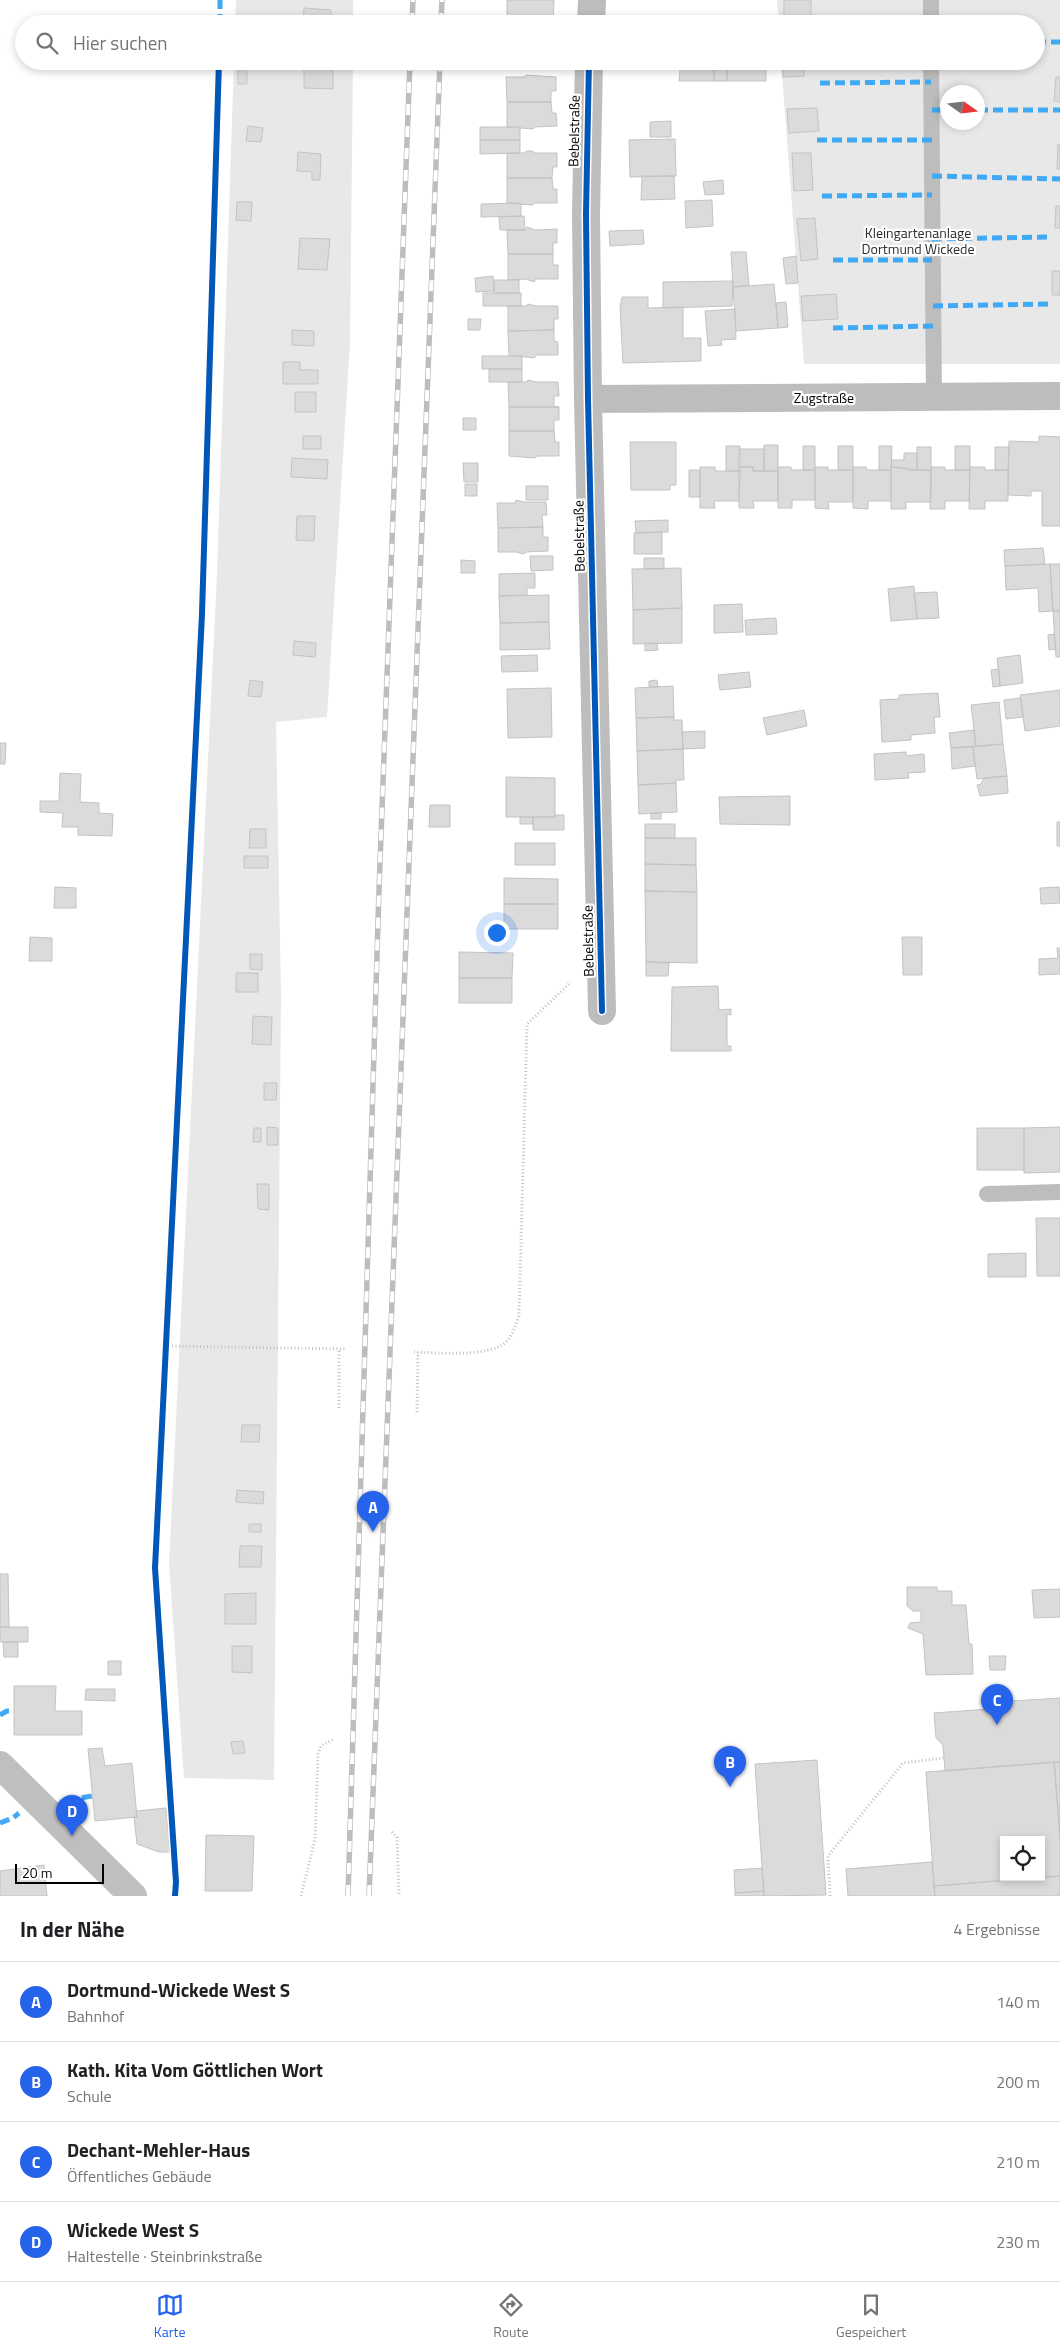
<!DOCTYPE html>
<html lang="de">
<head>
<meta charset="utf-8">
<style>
	:root { --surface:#fff; --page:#f2f2f2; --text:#202124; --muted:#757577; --line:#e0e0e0; --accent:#2563eb }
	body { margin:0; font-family:"Titillium Web",sans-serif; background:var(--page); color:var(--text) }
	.controls { position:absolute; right:15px; bottom:15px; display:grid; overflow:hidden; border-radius:0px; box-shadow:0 2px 8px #0003 }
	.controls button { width:45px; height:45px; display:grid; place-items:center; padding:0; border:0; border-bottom:1px solid var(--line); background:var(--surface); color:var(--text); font:25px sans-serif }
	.compass { position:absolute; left:940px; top:85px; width:45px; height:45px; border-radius:50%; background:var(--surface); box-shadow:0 2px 8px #0003; rotate:104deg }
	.scale { position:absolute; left:15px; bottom:12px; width:89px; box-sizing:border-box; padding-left:5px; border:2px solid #000; border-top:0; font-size:14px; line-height:18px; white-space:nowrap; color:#000; -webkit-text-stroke:4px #fff; paint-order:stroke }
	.you { position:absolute; left:496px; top:932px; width:18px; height:18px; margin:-12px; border:4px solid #fff; border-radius:50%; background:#1a73e8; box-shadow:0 0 0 8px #1a73e833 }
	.badge { display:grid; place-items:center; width:32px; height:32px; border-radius:50%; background:var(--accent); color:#fff; font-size:16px; font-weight:700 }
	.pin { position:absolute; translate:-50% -41px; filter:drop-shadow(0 1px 2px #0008) }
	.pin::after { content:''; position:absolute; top:26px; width:18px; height:15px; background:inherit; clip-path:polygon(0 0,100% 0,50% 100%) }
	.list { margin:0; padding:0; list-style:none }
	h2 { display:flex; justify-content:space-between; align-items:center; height:65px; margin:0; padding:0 20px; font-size:21px }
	h2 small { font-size:16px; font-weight:400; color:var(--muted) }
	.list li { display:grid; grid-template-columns:32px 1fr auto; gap:15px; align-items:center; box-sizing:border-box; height:80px; padding:0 20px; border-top:1px solid var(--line) }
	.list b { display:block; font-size:19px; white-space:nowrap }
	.list p { margin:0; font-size:16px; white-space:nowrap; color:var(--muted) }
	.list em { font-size:16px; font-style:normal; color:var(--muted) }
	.icon { flex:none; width:28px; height:28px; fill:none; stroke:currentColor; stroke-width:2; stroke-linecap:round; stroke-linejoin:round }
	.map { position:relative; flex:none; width:1060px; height:1896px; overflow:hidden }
	.search { position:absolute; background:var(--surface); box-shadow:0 2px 8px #0003; left:15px; right:15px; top:15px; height:55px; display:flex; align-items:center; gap:12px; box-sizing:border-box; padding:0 18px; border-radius:28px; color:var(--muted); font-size:19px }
	.sheet { height:385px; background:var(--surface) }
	nav { display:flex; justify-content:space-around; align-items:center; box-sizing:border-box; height:70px; border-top:1px solid var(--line); background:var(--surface); font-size:14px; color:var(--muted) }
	nav a { display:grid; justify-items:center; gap:2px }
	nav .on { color:var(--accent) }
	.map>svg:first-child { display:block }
	.green { fill:#e8e8e8; fill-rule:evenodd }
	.building { fill:#dbdbdb; stroke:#c3c3c3; fill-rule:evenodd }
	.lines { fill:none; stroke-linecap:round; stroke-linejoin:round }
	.path { stroke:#c2c2c2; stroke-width:3; stroke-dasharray:1 2.5; stroke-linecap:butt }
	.lane { stroke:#bdbdbd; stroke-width:16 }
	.street { stroke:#bdbdbd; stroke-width:28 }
	.secondary { stroke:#bfbfbf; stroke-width:28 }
	.rail-casing { stroke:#bdbdbd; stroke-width:5.5 }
	.rail { stroke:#fff; stroke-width:4; stroke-dasharray:11; stroke-linecap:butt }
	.quiet { stroke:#3fa9f5; stroke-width:5; stroke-dasharray:10 5; stroke-linecap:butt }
	.cycleway-casing { stroke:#fff; stroke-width:9 }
	.cycleway { stroke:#0057b8; stroke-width:6 }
	.labels { text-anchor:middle; stroke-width:4.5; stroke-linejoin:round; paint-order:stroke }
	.street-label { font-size:14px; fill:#000; stroke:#fff }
	.park-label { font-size:14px; fill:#2c2c2c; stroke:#fff }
</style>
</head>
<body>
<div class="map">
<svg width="1060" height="1896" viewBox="0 0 1060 1896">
	<rect width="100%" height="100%" fill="#fff"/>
	<path class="green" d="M236,0H353V24H235Z
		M777,0H1060V364H804L781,61H1036V24H779ZM948,92H978V122H948Z
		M234,61H353L350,342L327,717L276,722L281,995L274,1780L184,1778L169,1564L217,574Z"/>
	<path class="building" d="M507,0H554L553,23L507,21Z
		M784,0H811V21L784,22Z
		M304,8L331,10V24H303Z
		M511,21L557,22V24H511Z
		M631,22H680V24H631Z
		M238,61H247V84H238Z
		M304,61H333V89L304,88Z
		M629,61H681V65H629Z
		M681,61H714V81H679Z
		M714,61H728L727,81H714Z
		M728,61H766V81H727Z
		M782,61H804V76L783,77Z
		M526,75L556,77V91H551V102H507L506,77H524Z
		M1056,77H1060V102L1054,101Z
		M507,102H551L552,113H556L557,126L535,127L533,129L507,127Z
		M817,108L819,131L789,133L787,109Z
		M671,121V137H650V122Z
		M248,126L263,128L261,142L246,141Z
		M480,127H520V140H480Z
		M675,139L676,176L630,177L629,140Z
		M480,140H520V153L480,154Z
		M1058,144L1060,145V169H1057Z
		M527,151H532L535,153H557V167H553L552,178H507V153H524Z
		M298,152L321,154L320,180H312V172L297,171Z
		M792,153H811L813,190L794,191Z
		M642,176H674L675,199L641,200Z
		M507,178H552L553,189H557V203H535L533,205L507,203Z
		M723,180L724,194L705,195L703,182Z
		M712,200L713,226L686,228L685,201Z
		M237,202H252L251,221L236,220Z
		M521,203V216L481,217V204Z
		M1056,206H1060V228H1055Z
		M524,216L525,230H500L499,217Z
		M815,218L818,259L801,261L797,219Z
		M527,227L535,230L557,229V243H553V254H508L507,230H525Z
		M643,230L644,244L610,246L609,231Z
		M300,238L330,239L327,270L298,269Z
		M731,252H746L749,285L733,287Z
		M508,254H553V265H558V279H536L534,282L526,279L508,280Z
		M796,256L798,283L786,284L783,258Z
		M1052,271H1060V295H1052Z
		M493,276L494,291L476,292L475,278Z
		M494,280H519V293H494Z
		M733,281L732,306L663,308V282Z
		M774,284L778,328L736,331L733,287Z
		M483,293H521V306H483Z
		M836,294L838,319L803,321L801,296Z
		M622,297H648V308L683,307V338H701V361L623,363L620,308Z
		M786,302L788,327L778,328L776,303Z
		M528,304L536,306H558V319H554V330L508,331V306H526Z
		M735,309L736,339L721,340L722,345L708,346L705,311Z
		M468,319H481L480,330H468Z
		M292,330L314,331V346L292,345Z
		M554,330V341L558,342V355H537L534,358L509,355L508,331Z
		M482,356H522V369H482Z
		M283,362H300V370H318V384H283Z
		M489,369H522V382H489Z
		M528,380L536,382H558L559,396H554V407H559H509L508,382H526Z
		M295,392H316V412H295Z
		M509,407H559V420H554V431H509Z
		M463,418H476V430H463Z
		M509,431H554L555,442H559V456H537L535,458L509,456Z
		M303,436H321V449H303Z
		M1039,436L1060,437V526H1042V491H1031V496L1008,495L1009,441L1039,442Z
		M630,442H676V485H670V490H631Z
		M764,445H778V471H764Z
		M726,446H740V471H726Z
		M803,446H815V470H803Z
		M838,446H853V470H838Z
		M879,446H892L891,470H879Z
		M955,446H970V470H955Z
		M917,447H931V470H917Z
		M995,447H1009L1008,470H995Z
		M739,449H764V471H753V467H739Z
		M904,453H917V470L891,467L892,460H904Z
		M292,458L328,460L327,479L291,477Z
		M463,463H478V482H464Z
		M700,467H715V471H740L739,501H714L715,508H700Z
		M739,467H753V471H778V501H753L754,508H739Z
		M778,467H791V470H815V500H792V508H778Z
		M815,467H828V470H853V502H828L829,509L815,508Z
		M853,467H866L867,470H891V501H868V509L853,508Z
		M891,467L907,468V470H931V502H906V509H891Z
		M931,467H945V470H970L969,501H945V509H930Z
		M970,467H985V470H1008V501H985V509H969Z
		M689,470H700V497H689Z
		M465,484H477V496H465Z
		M526,486H548V500H526Z
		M516,500L524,502H546L547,515H542L543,527L498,528L497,503H515Z
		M297,516H315L314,541L296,540Z
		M668,520V532L636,533L635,521Z
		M543,527V537H548V551L526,552L524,554L516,552H498V528Z
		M662,532V554H634V533Z
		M1043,548L1045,564L1005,566L1004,550Z
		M530,556H553V570L531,571Z
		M644,558H664V569H644Z
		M461,560L475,561V573H461Z
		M1050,564L1053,611L1039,612L1038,588L1006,590L1005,566Z
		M1050,564H1060V611H1053Z
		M681,568L682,608L633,610L632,569Z
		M535,573V588H527V595L499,596V574Z
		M914,586L917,619L891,621L888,589Z
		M937,592L939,618L917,619L914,593Z
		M549,595V622L500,623L499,596Z
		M742,604L743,632L714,633V605Z
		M682,608V643L633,644V610Z
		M1053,611H1060V657H1056Z
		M776,618L777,634L746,635L745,620Z
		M549,622L550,649L500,650V623Z
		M1054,634L1056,649L1049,650L1048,635Z
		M294,641L316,643L315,657L293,655Z
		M645,643H657L658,650L645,651Z
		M537,655L538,671L502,672L501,656Z
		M1020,655L1023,683L1000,686L997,658Z
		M999,669L1000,686L993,687L991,670Z
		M749,672L751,687L720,690L718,675Z
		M250,680L263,682L261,697L248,696Z
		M657,680L658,687H649V681Z
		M673,686L674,717L636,718L635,688Z
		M551,688L552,737L508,738L507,689Z
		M1060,690V726L1025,731L1020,695Z
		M938,693L940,717H934L935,733L911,735V740L882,742L880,700L899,699V695Z
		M1021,698L1023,717L1006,719L1004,700Z
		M999,702L1003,744L976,746L971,705Z
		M804,710L807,726L767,735L763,718Z
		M674,717V720H682L683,749L637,751L636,718Z
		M974,730L976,746L951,748L949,733Z
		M705,731V748L683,749L682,732Z
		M0,743H6L5,764H0Z
		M1003,744L1007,776L977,779L973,747Z
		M973,747L975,766L952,769L951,748Z
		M683,749L684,780H676V783L638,785L637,751Z
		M906,752V756L924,754L925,772L908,773L909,778L875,780L874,754Z
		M60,773L81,774L80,802L99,803V813L113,814L112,836L78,835V827H62L63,813L40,812V801H59Z
		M1007,776L1008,793L980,796L977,785L981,784L984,778Z
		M506,777L555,778V817H506Z
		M676,783L677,812L639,814L638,785Z
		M790,796V825L720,824L719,797Z
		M430,805H450V827H429Z
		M651,813H661V819H651Z
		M555,815H564V830H533V817H555Z
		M520,817H533V824H520Z
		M1057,822H1060V846H1057Z
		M645,824H675V838H645Z
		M250,829H266V848H249Z
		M645,838H696V865L645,864Z
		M515,843H555V865H515Z
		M244,856H268V868H244Z
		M645,864L696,865L697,892L645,891Z
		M504,878L558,879V904H504Z
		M55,887L76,888V908H54Z
		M1059,887L1060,903L1041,904L1040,888Z
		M645,891L697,892V963L646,962Z
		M504,904H558V929H504Z
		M30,937L52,938V961H29Z
		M902,937H922V975H903Z
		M1057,948H1060V974L1039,975V959L1058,958Z
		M459,952L513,953L512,978H459Z
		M250,954H262V970L250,969Z
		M646,962L669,963L668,976H646Z
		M236,973H258V992H236Z
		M459,978H512V1003H459Z
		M718,986L719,1010L731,1009V1015L727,1014V1046H731V1051H671L672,987Z
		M253,1016L272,1017L271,1045L252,1044Z
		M264,1083H277L276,1100H264Z
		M267,1127L278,1128V1145H267Z
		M1060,1127V1172L1024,1173V1128Z
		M254,1128H261V1142H253Z
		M977,1128H1024V1170H977Z
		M257,1184H269V1210L258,1209Z
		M1036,1218H1060V1276H1037Z
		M1026,1253V1277H988V1254Z
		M242,1425H260L259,1442H241Z
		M237,1490L264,1492L263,1504L236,1502Z
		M249,1524H261V1532H249Z
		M240,1546H262L261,1567H239Z
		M0,1574H8L9,1627H0Z
		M907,1587H937V1591H952V1605H966L969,1644H972L973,1674L926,1675L923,1634L908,1628L910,1623L921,1622V1611H913L907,1606Z
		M1060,1589V1617L1034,1618L1032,1590Z
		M256,1593V1624H225V1594Z
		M0,1627H28V1642H0Z
		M3,1642H18V1657H4Z
		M232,1646H252V1673L232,1672Z
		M989,1656H1006L1005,1670H990Z
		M108,1661H121V1675H108Z
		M14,1686H56L55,1711H82V1735H14Z
		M86,1689H115V1701L85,1700Z
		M1060,1698V1762L945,1771L943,1745L936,1738L934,1713L989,1709L995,1702Z
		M243,1741L245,1753L233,1754L231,1742Z
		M102,1748L105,1766L132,1763L137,1817L95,1821L88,1749Z
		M817,1760L826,1895L764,1896L755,1764Z
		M1054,1762H1060V1839L1059,1819Z
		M1054,1762L1060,1839V1876L934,1886L926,1772ZM1004,1840H1041V1877H1004Z
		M166,1808L170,1852H159L137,1844L134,1817H137L136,1811Z
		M206,1835L254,1836L252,1891H205Z
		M932,1862L935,1896H848L846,1869Z
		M44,1865L47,1896H0V1871Z
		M762,1868L764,1891L735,1893L734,1870Z
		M1060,1876V1896H935L934,1886Z
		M764,1891V1896H735V1893Z"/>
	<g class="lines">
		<path class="path" d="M165,1346L345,1349
			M414,1352C435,1353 489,1357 505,1343C513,1335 516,1325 519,1315L527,1024L571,982
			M339,1408V1349
			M417,1412L418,1352
			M392,1832L397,1837L399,1896
			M301,1896L315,1839L318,1754L321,1746L334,1739
			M830,1896L828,1856L903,1763L944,1758"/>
		<path class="lane" d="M931,24V0
			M931,61L934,397
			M987,1194L1060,1192"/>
		<path class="street" d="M591,24L592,0
			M589,61L586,214L588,399L602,1011
			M588,399L1060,396"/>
		<path class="secondary" d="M0,1765L133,1896"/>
		<g class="rail-casing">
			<path id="rail" d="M412,24L413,0
				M441,24L442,0
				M348,1896L379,890L410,61
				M369,1896L440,61"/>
		</g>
		<use href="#rail" class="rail"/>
		<path class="quiet" d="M220,24V0
			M1036,42H1060
			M820,83L931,82
			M932,110H948
			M978,110H1060
			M817,140H932
			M932,176L1060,179
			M822,196L932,195
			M932,239L1052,237
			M833,260H932
			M933,306L1050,304
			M833,328L933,326
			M0,1715L7,1711H14
			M69,1804L74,1799L92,1796
			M0,1823L13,1818L19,1813"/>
		<g class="cycleway-casing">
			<path id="cycleway" d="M589,61L586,214L588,399L602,1011
				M175,1896L176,1882L155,1568L202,614L219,61"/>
		</g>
		<use href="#cycleway" class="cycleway"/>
	</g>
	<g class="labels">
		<g class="street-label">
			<text transform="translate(574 131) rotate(-89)" y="5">Bebelstraße</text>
			<text x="824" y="403">Zugstraße</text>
			<text transform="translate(579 536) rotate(-91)" y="5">Bebelstraße</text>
			<text transform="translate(588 941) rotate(-91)" y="5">Bebelstraße</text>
		</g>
		<g class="park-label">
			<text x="918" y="238">Kleingartenanlage<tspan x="918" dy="16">Dortmund Wickede</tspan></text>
		</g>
	</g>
</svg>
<div class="controls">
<button><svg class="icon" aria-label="locate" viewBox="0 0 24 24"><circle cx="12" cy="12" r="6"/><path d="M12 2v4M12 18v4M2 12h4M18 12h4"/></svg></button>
</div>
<svg class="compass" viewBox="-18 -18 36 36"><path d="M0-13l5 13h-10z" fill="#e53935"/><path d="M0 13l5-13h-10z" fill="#757577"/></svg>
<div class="scale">20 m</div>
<div class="you"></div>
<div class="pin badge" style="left:373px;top:1532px">A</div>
<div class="pin badge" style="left:730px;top:1787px">B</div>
<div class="pin badge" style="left:997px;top:1725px">C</div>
<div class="pin badge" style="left:72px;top:1836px">D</div>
<div class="search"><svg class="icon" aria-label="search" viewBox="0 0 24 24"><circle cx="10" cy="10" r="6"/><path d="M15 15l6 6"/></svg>Hier suchen</div>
</div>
<section class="sheet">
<h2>In der Nähe<small>4 Ergebnisse</small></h2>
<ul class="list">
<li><span class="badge">A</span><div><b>Dortmund-Wickede West S</b><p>Bahnhof</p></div><em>140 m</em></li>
<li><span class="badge">B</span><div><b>Kath. Kita Vom Göttlichen Wort</b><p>Schule</p></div><em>200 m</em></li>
<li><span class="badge">C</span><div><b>Dechant-Mehler-Haus</b><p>Öffentliches Gebäude</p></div><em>210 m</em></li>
<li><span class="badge">D</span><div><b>Wickede West S</b><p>Haltestelle · Steinbrinkstraße</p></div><em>230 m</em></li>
</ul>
</section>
<nav>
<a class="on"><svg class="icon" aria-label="map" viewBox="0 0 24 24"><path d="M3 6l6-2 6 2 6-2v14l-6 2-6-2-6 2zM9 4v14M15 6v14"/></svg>Karte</a>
<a><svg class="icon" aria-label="directions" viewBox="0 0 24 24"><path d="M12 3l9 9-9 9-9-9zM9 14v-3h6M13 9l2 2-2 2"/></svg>Route</a>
<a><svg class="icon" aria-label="saved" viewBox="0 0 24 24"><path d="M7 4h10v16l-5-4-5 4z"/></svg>Gespeichert</a>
</nav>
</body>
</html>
